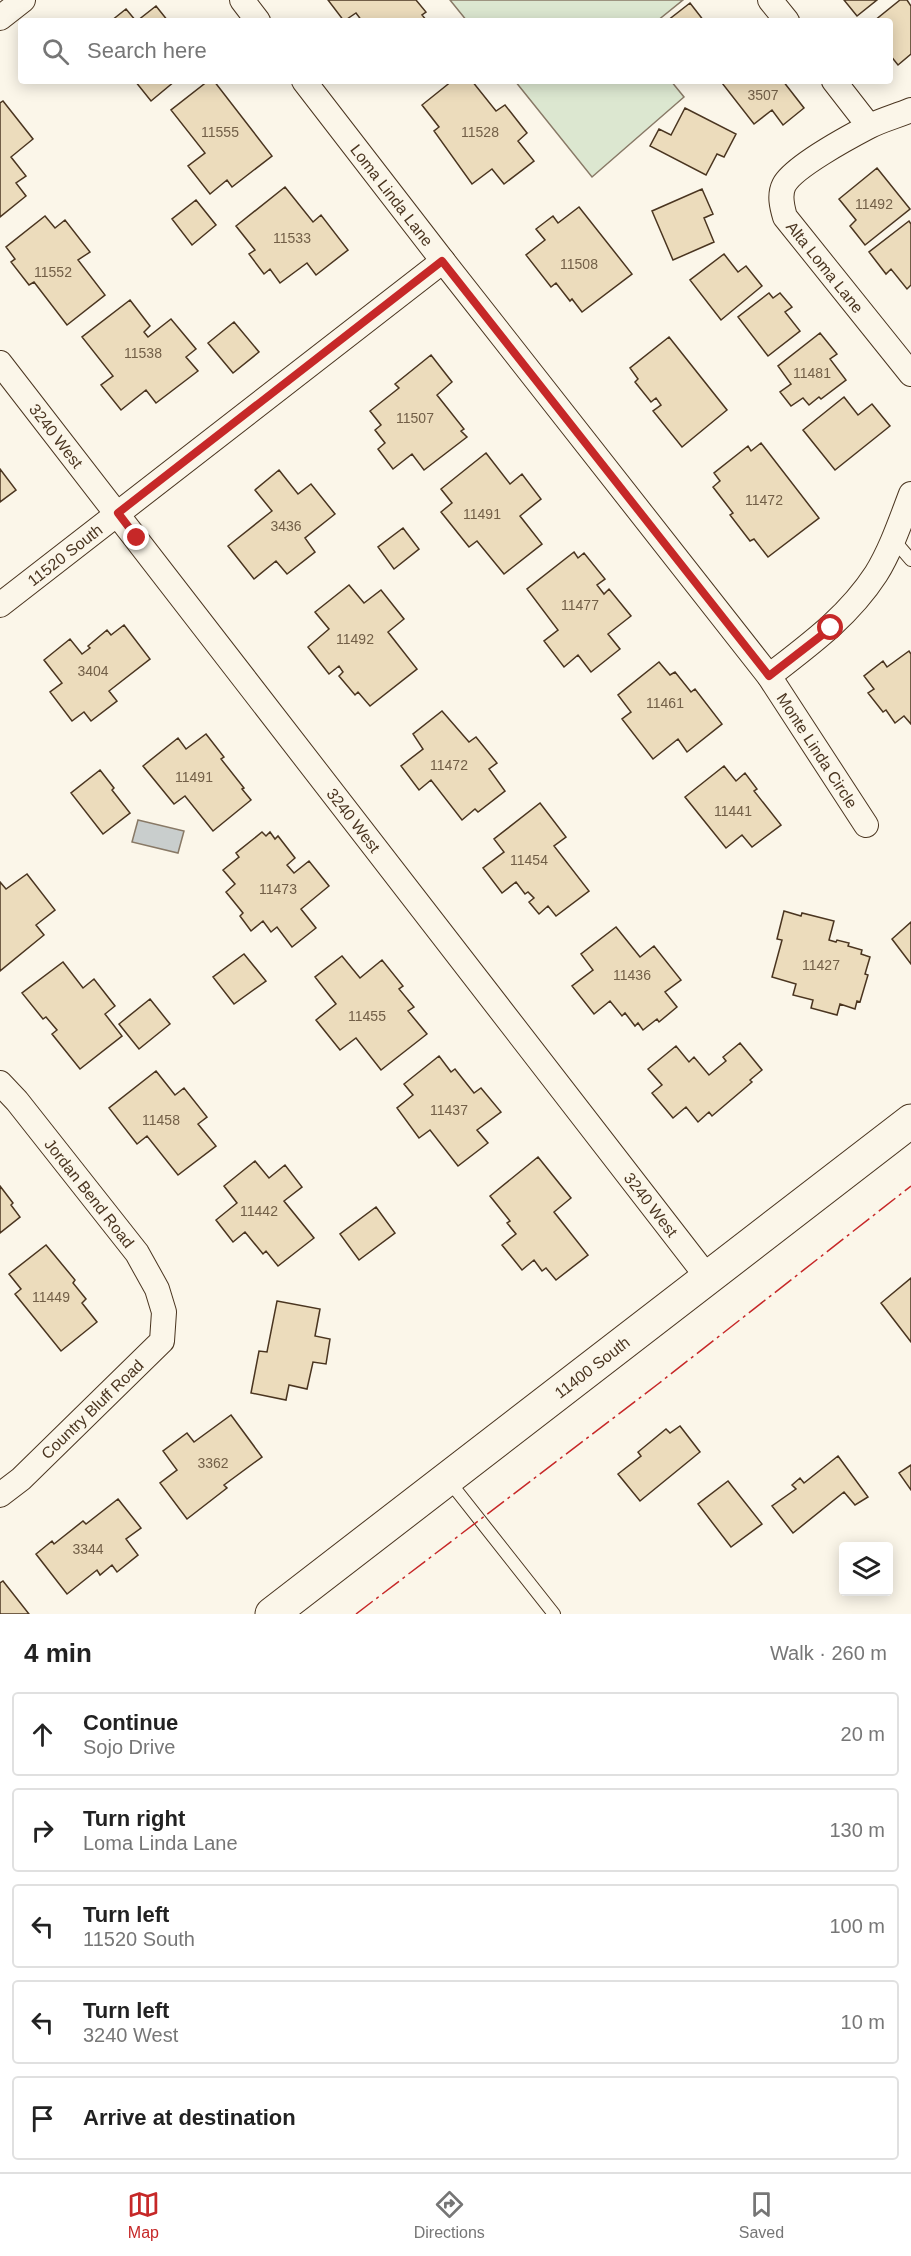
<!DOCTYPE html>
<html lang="en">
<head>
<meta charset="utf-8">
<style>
	:root { --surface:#fff; --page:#f2f2f2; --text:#222; --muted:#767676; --line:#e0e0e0; --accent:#c62828 }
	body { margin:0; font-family:Helvetica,sans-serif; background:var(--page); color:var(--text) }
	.controls { position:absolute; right:18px; bottom:18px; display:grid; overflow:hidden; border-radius:6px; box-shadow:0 3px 15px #0003 }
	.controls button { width:54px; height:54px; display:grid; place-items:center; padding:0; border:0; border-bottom:2px solid var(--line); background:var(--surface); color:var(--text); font:30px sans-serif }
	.stop { position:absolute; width:18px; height:18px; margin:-14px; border:4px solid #c62828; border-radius:50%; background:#fff }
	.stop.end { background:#c62828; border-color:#fff; box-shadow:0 2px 6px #0008 }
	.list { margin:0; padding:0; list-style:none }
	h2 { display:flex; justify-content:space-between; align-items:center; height:78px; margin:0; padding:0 24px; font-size:26px }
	h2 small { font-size:20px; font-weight:400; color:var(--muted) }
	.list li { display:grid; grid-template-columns:39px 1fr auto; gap:18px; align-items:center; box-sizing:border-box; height:84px; margin:0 12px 12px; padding:0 12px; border:2px solid var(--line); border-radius:6px }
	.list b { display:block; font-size:22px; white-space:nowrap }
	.list p { margin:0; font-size:20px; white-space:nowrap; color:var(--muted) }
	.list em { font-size:20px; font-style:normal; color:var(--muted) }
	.icon { flex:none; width:33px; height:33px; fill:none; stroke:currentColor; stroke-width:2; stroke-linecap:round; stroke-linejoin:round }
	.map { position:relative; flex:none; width:911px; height:1614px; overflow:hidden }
	.search { position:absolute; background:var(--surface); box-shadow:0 3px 15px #0003; left:18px; right:18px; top:18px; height:66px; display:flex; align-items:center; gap:15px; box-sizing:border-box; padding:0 21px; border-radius:6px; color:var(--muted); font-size:22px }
	.sheet { height:558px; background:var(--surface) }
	nav { display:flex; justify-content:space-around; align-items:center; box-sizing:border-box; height:84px; border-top:2px solid var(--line); background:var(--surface); font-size:16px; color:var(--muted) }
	nav a { display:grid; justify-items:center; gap:3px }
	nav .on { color:var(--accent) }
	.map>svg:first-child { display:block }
	.green { fill:#dce7d0; stroke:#887966; stroke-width:1.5 }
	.water { fill:#c9cecd; stroke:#887966; stroke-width:1.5 }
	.building { fill:#ecdcbc; stroke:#4a3520; stroke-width:1.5 }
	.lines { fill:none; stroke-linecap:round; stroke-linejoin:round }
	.service-casing { stroke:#4a3520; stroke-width:14 }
	.minor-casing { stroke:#4a3520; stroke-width:26 }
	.primary-casing { stroke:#4a3520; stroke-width:35 }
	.service { stroke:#fbf6e9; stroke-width:12 }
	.minor { stroke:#fbf6e9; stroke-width:24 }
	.primary { stroke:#fbf6e9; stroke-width:33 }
	.power { stroke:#c62828; stroke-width:1.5; stroke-dasharray:21 4.5 3 4.5; stroke-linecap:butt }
	.route { stroke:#c62828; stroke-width:8 }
	.labels { text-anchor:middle; stroke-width:4.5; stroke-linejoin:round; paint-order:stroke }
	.number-label { font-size:14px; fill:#725f47 }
	.street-label { font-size:16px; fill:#4a3520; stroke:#fbf6e9 }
</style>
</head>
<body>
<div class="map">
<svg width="911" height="1614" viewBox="0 0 911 1614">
	<rect width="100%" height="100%" fill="#fbf6e9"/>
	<path class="green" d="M450,0H683L657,21H467Z
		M515,81H671L684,97L592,177Z"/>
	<path class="water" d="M138,820L184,831L178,853L132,842Z"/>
	<path class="building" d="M328,0H416L426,12L422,15L427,21H362L356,13L344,21Z
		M844,0H877L857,16Z
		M900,0H907L911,6V54L898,65L890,55V21H874Z
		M690,3L704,21H667Z
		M156,6L168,21H137Z
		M126,9L136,21H111Z
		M135,81H175L151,101Z
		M208,81H214L272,156L232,187L227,180L210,194L188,166L205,153L171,110Z
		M452,81H472L496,111L505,105L527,133L518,141L534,161L504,184L492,169L472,184L434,131L439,127L422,105Z
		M725,81H783L804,108L783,125L772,110L754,124L722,83Z
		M3,101L33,139L11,157L26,176L16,183L26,196L0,217V103Z
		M685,108L736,134L724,157L717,154L706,175L650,146L659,129L671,135Z
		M877,168L910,209L865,245L850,226L856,220L839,199Z
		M285,187L313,222L321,215L348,250L316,275L307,263L280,283L270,269L264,274L249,254L255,250L236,226Z
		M702,189L713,214L704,218L714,242L673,260L652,211Z
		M196,200L216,225L192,245L172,219Z
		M579,207L632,274L582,312L572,299L570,301L556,283L551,287L526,255L545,240L536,229L553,216L558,223Z
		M45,216L55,228L65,220L90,252L78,260L105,295L67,325L34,282L29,285L11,262L15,259L6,247Z
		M909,221L911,224V285L907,289L891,269L886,274L869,252Z
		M724,254L738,272L746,266L762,286L721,320L690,280Z
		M769,293L773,298L780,293L792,307L785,312L800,331L768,356L738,317Z
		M130,300L150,326L144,332L148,337L171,319L196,349L186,357L198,371L156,403L146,390L121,410L101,385L113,376L82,337Z
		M234,322L259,352L233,373L208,343Z
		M820,333L837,354L830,359L846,380L821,399L819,397L809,405L803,398L791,406L780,392L791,384L778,366Z
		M669,337L727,410L682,447L653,411L661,405L656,398L651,402L635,382L638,379L630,368Z
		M431,355L452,382L437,395L464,429L461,431L467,437L424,470L412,454L393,469L378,449L385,443L375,430L381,425L370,411L399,388L395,384Z
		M844,397L858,415L872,404L890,426L835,470L803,430Z
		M761,443L819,518L768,557L754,539L750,541L730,515L733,513L713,487L720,481L714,473L748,446L751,451Z
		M486,453L510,484L522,474L541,499L520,516L542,544L504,574L477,541L469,547L441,512L452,503L441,489Z
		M0,469L16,490L0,502Z
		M279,470L298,494L311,484L335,514L305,538L315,552L287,574L276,561L254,579L228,546L272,511L255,490Z
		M403,528L419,549L394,569L378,547Z
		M574,552L578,558L584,553L605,579L597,585L604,594L609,589L631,616L608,634L620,649L591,672L578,655L564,667L544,641L558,630L527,589Z
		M349,585L364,603L381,590L404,619L388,632L417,669L370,706L358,692L355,695L339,676L343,672L339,666L329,674L308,647L329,629L315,612Z
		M124,625L150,659L109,691L117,701L91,721L84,712L72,721L50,692L62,683L44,660L70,639L82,654L90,648L88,646L107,630L111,635Z
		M909,651L911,654V724L904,716L895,723L886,710L883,712L868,693L874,689L864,676L883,661L887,667Z
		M659,662L670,675L675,672L691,692L695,689L722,724L687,752L678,739L653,759L622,719L631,712L618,695Z
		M442,711L469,742L476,737L497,763L489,769L505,791L478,812L475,809L462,820L431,780L419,790L401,766L423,749L413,734Z
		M206,734L224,757L221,759L244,788L242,789L251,800L213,831L185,796L174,804L143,766L178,738L186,749Z
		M724,766L736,781L745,773L757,789L754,791L781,825L752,847L742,835L726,848L685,797Z
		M100,770L114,788L112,790L130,813L103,834L71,793Z
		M540,803L566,837L554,846L589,891L556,916L548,906L539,914L529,902L534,898L528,892L525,894L516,882L502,893L483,868L504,852L494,839Z
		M262,832L266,836L270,832L275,839L278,836L295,858L287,865L294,873L309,861L329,886L301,909L316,928L292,947L277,927L271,932L263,921L251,931L240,916L243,913L226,892L235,884L223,870L239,857L236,853Z
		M27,874L55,910L36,925L44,935L0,971V882L6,889Z
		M784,911L801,916L802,913L834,921L829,940L836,942L837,940L849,943L848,946L862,950L861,954L870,957L865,974L868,975L860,1002L857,1001L855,1009L840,1004L837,1015L811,1008L813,1000L793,995L796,984L772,977L782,940L777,939Z
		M911,922V964L892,939Z
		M616,927L640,957L654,946L681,980L665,992L677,1007L659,1022L657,1019L643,1030L638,1023L635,1026L625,1013L622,1016L610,1001L594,1014L572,986L593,970L581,954Z
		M244,954L266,981L234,1004L213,977Z
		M342,956L360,978L382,960L403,986L399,989L414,1007L408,1011L427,1034L381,1070L356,1038L340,1050L316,1020L336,1004L315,977Z
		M63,962L83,988L94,979L115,1006L105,1014L122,1036L80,1069L52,1034L57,1030L46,1017L43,1019L22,993Z
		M150,999L170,1024L139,1049L119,1024Z
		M740,1043L762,1070L750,1080L752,1082L712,1116L709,1112L698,1122L686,1107L673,1118L652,1093L662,1085L648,1069L676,1046L689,1062L694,1057L709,1075L726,1061L723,1057Z
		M439,1056L451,1072L455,1069L474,1093L481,1088L501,1112L477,1130L488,1143L458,1166L430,1130L419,1138L397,1108L413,1095L404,1084Z
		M156,1071L175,1095L184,1088L207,1117L198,1124L216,1146L178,1175L147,1136L137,1144L109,1108Z
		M538,1157L571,1198L554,1212L588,1255L556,1280L546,1268L542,1271L534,1260L522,1270L502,1245L516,1234L507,1223L510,1221L490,1196Z
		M255,1161L269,1178L285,1165L302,1187L284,1201L314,1238L278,1266L266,1251L263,1254L245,1232L233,1242L216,1220L237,1203L224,1186Z
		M0,1186L13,1203L11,1205L20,1217L0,1233Z
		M376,1207L395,1233L359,1260L340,1234Z
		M46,1245L75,1280L73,1283L86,1299L82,1303L97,1322L61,1351L15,1294L21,1289L9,1274Z
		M911,1278V1342L881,1303Z
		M277,1301L320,1309L315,1336L330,1339L326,1364L313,1362L307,1389L289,1385L286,1400L251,1393L259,1351L267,1352Z
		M231,1415L262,1457L224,1485L227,1488L187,1519L160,1483L177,1470L163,1451L187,1433L194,1442Z
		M680,1426L700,1452L640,1501L618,1474L641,1456L638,1452L666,1429L670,1433Z
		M838,1456L868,1497L855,1505L844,1492L793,1533L772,1506L796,1489L792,1485L800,1478L804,1483Z
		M911,1465V1490L899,1473Z
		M728,1481L762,1524L731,1547L698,1504Z
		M118,1499L141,1528L126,1539L138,1555L117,1572L112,1565L100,1575L97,1570L67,1594L36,1554L52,1541L54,1544L83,1521L86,1524Z
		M3,1581L29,1614H0V1583Z"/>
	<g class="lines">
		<g class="service-casing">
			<path id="service" d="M893,539L911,560
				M449,1481L554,1614"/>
		</g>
		<g class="minor-casing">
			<g id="minor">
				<path d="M242,0L258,21"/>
				<path d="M770,0L787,21"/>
				<path d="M0,18L23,0"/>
				<path id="s1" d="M304,81L443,261L769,676L866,825"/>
				<path d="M834,81L869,126"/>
				<path id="s2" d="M911,110C897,116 881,120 868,127C849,137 793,167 784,185C779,195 782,207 785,217L911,374"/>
				<path id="s3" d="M0,363L708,1278"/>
				<path id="s4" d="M0,605L443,261"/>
				<path d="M769,676C809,645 848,617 876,574C891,550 901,520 911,494"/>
				<path id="s5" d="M0,1083L17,1101L137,1253L157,1289L164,1312L162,1341L21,1479L0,1495"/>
			</g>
		</g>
		<g class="primary-casing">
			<g id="primary">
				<path id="s6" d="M272,1614L911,1121"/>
			</g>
		</g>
		<use href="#service" class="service"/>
		<use href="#minor" class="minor"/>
		<use href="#primary" class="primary"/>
		<path class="power" d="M356,1614L658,1384L911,1186"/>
	</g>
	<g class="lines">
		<path class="route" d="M137,538L118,513L442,261L769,676L831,628"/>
	</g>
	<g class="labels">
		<g class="number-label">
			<text x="763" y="100">3507</text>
			<text x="220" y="137">11555</text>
			<text x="480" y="137">11528</text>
			<text x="874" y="209">11492</text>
			<text x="292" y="243">11533</text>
			<text x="579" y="269">11508</text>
			<text x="53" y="277">11552</text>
			<text x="143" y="358">11538</text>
			<text x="812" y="378">11481</text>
			<text x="415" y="423">11507</text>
			<text x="764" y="505">11472</text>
			<text x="482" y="519">11491</text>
			<text x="286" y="531">3436</text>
			<text x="580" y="610">11477</text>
			<text x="355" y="644">11492</text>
			<text x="93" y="676">3404</text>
			<text x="665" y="708">11461</text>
			<text x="449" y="770">11472</text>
			<text x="194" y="782">11491</text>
			<text x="733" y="816">11441</text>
			<text x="529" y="865">11454</text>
			<text x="278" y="894">11473</text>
			<text x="821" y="970">11427</text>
			<text x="632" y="980">11436</text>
			<text x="367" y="1021">11455</text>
			<text x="449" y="1115">11437</text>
			<text x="161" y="1125">11458</text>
			<text x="259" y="1216">11442</text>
			<text x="51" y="1302">11449</text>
			<text x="213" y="1468">3362</text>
			<text x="88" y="1554">3344</text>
		</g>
		<g class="street-label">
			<text dy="6" stroke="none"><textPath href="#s1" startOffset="144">Loma Linda Lane</textPath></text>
			<text dy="6" stroke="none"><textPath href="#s2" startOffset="246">Alta Loma Lane</textPath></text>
			<text dy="6" stroke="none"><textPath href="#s3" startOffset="92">3240 West</textPath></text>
			<text dy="6" stroke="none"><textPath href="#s4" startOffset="82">11520 South</textPath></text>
			<text dy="6" stroke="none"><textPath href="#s1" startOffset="844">Monte Linda Circle</textPath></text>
			<text dy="6" stroke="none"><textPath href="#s3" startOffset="578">3240 West</textPath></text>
			<text dy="6" stroke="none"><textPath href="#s5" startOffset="142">Jordan Bend Road</textPath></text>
			<text dy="6" stroke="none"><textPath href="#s3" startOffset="1064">3240 West</textPath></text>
			<text dy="6" stroke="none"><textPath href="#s6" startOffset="404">11400 South</textPath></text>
			<text transform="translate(92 1409) rotate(-44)" y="6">Country Bluff Road</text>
		</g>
	</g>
</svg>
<div class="controls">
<button><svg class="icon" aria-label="layers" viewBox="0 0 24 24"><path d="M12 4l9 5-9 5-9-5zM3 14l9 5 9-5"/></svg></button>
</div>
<div class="stop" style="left:831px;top:628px"></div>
<div class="stop end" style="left:137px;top:538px"></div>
<div class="search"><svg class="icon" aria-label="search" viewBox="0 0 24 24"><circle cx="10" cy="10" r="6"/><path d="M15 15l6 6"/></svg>Search here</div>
</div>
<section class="sheet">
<h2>4 min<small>Walk · 260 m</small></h2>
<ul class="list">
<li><svg class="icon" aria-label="ahead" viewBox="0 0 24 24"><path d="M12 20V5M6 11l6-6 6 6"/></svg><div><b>Continue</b><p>Sojo Drive</p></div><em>20 m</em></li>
<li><svg class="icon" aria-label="right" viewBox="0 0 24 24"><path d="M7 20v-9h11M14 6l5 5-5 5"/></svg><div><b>Turn right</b><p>Loma Linda Lane</p></div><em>130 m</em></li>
<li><svg class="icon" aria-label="left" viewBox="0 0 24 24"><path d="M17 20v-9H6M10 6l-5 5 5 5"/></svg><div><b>Turn left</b><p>11520 South</p></div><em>100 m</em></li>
<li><svg class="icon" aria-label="left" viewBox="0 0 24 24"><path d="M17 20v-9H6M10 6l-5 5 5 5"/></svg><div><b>Turn left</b><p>3240 West</p></div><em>10 m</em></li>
<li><svg class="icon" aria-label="arrive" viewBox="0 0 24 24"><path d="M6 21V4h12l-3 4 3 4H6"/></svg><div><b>Arrive at destination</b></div></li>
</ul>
</section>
<nav>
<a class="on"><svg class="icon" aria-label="map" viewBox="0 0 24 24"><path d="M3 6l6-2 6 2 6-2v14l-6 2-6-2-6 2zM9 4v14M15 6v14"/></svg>Map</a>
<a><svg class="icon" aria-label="directions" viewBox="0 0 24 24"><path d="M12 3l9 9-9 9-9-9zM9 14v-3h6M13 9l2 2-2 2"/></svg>Directions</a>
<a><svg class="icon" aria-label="saved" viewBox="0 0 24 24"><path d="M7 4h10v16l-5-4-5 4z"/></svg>Saved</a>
</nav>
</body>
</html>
